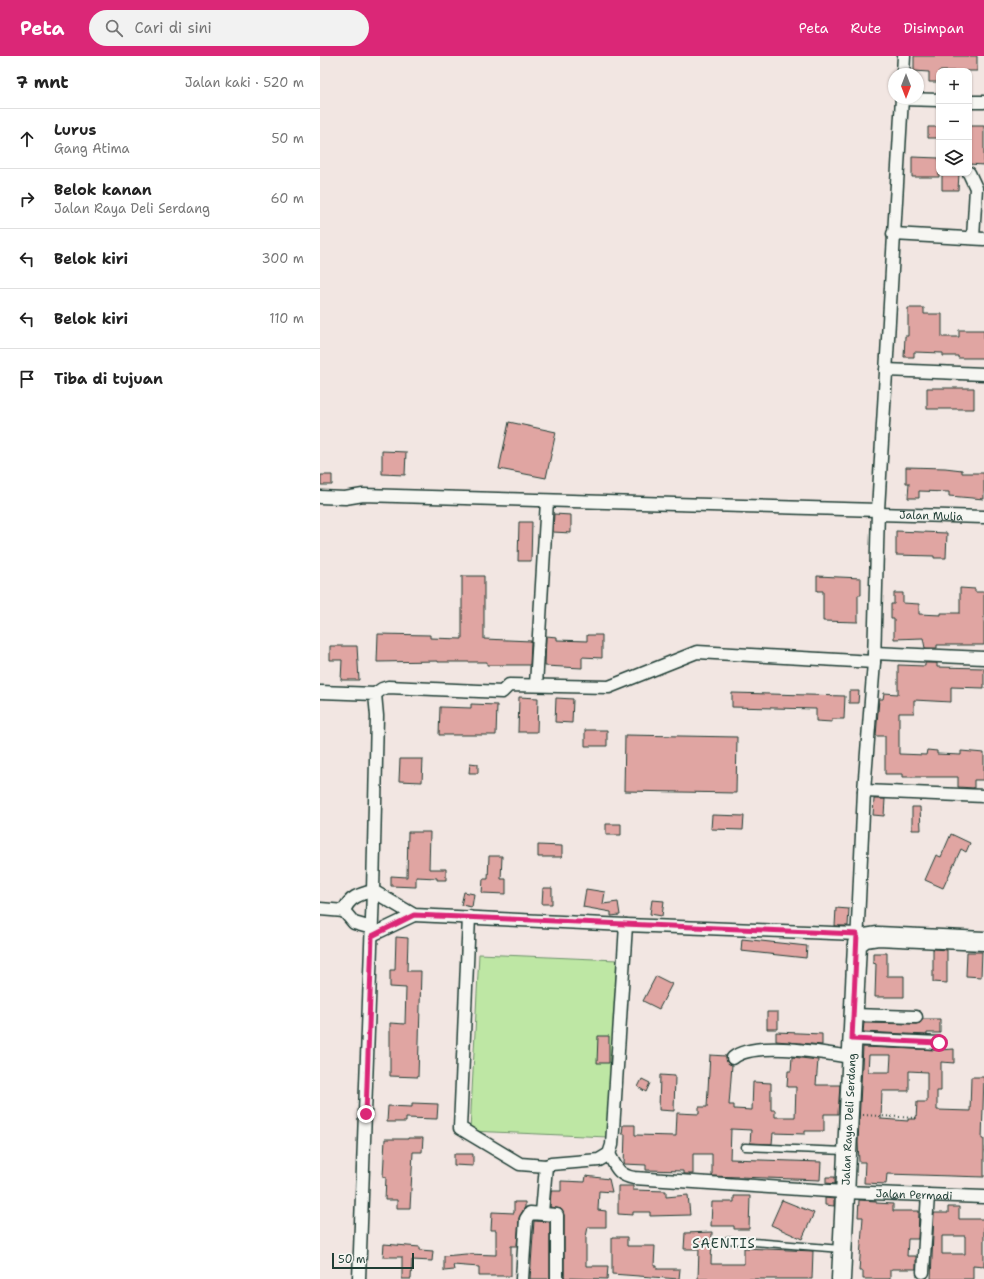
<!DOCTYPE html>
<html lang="id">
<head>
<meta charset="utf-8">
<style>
	:root { --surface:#fff; --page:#f2f2f2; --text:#222; --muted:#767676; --line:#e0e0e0; --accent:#db2777 }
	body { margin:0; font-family:"Shantell Sans",sans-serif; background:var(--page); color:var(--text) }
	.controls { position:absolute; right:12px; top:12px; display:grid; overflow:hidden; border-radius:8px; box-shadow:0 1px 3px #0004 }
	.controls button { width:36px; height:36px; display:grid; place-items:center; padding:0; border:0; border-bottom:1px solid var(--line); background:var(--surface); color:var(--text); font:20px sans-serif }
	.compass { position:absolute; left:568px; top:12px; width:36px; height:36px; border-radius:50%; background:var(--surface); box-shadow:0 1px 3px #0004; rotate:180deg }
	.scale { position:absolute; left:12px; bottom:10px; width:82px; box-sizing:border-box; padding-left:4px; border:2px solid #1f3d34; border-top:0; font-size:11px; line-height:14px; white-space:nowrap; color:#1f3d34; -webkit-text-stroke:3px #f6f6f2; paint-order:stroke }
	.stop { position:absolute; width:12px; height:12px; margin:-9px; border:3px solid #db2777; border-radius:50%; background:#fff }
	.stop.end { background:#db2777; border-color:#fff; box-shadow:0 1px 4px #0008 }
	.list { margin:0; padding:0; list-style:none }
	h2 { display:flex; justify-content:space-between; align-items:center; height:52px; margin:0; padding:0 16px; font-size:17px }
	h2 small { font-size:13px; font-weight:400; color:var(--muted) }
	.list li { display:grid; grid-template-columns:26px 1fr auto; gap:12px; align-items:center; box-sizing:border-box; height:60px; padding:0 16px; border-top:1px solid var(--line) }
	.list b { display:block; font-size:15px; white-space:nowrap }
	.list p { margin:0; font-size:13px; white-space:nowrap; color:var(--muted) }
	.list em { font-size:13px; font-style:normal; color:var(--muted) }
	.icon { flex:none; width:22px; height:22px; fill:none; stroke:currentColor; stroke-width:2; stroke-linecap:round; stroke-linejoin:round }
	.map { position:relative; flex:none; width:664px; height:1223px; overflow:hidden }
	header { display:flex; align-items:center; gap:24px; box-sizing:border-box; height:56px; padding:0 20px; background:var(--accent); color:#fff }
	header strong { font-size:19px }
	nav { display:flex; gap:22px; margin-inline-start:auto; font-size:14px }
	.search { width:280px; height:36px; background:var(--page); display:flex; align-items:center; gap:10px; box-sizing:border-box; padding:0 14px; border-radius:22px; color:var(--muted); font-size:15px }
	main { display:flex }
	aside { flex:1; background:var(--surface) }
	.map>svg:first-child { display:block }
	.green { fill:#bee7a4; stroke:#6e926c }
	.building { fill:#e0a5a2; stroke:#1f3d34; fill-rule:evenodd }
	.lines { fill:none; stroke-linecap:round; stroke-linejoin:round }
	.lane-casing { stroke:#1f3d34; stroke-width:9 }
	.street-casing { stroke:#1f3d34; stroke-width:15 }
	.primary-casing { stroke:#1f3d34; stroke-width:21 }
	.path { stroke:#1f3d34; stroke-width:2; stroke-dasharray:1 3; stroke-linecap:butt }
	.lane { stroke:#f6f6f2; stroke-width:6 }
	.street { stroke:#f6f6f2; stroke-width:12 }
	.primary { stroke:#f6f6f2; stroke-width:18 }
	.route { stroke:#db2777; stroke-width:5 }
	.labels { text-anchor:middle; stroke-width:4; stroke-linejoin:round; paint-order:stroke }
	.street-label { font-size:11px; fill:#1f3d34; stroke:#f6f6f2 }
	.quarter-label { font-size:13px; letter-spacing:1px; fill:#1f3d34; stroke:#f6f6f2 }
</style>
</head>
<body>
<header>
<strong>Peta</strong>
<div class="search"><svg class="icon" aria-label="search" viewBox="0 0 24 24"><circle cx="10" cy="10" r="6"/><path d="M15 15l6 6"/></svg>Cari di sini</div>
<nav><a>Peta</a><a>Rute</a><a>Disimpan</a></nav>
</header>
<main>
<aside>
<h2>7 mnt<small>Jalan kaki · 520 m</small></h2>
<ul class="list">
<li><svg class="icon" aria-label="ahead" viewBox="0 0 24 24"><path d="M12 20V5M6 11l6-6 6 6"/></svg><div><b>Lurus</b><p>Gang Atima</p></div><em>50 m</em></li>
<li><svg class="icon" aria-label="right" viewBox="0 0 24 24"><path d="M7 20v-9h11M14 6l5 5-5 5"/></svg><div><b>Belok kanan</b><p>Jalan Raya Deli Serdang</p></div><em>60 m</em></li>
<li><svg class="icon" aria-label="left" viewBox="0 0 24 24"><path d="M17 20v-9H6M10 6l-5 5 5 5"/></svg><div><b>Belok kiri</b></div><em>300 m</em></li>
<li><svg class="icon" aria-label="left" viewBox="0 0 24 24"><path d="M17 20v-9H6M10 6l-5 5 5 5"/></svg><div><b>Belok kiri</b></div><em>110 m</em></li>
<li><svg class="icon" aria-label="arrive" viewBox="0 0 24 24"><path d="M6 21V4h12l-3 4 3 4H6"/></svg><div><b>Tiba di tujuan</b></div></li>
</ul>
</aside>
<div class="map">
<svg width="664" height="1223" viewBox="0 0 664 1223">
	<rect width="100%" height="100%" fill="#f2e6e2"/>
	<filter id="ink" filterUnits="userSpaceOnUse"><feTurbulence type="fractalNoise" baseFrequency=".025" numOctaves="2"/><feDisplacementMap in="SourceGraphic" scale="8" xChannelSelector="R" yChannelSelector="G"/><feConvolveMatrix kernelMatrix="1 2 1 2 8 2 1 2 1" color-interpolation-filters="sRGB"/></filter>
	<g filter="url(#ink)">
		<path class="green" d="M159,898L297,904L288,1081L150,1075Z"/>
		<path class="building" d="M594,0H657V15H619V26H609V16L594,15Z
			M649,70H664V109L649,108Z
			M608,71H619V82H608Z
			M592,101L619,102V121H592Z
			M622,117H639L638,134H622Z
			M588,252H604V258H622V281H639V274H664V302H638V300H623V297L594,296V301H584L585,280H588Z
			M607,332H654V353H607Z
			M189,366L236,376L226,422L179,413Z
			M62,395L86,396L85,419L62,418Z
			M586,411L625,412L642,414V417H664V443L629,440V436L599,435V442H588L589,427H586Z
			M1,419H12V429H1Z
			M234,458L251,459V477L233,476Z
			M199,466H212L211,505H198Z
			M576,475L627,477L626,502H614V500L576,499Z
			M142,520H164V583L211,585L210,609H167V606H118V605L57,606L58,578L110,579V582L142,583Z
			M497,520L541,522V539H538V566L503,565V535H497Z
			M640,532L655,533V536H664V589H617V592H605L603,582L574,583V563H571V548H574V537H583V547L599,548V558L621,559V557H640Z
			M267,579H282V602L262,601V612L225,610L226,580L237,581V584L267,585Z
			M10,590H37L39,624H21L22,604H10Z
			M605,607H617V611L664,612V632L631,631V646L594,644V657H579V698L606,699L607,694L617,695V698L641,699V695L664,697V724H654V732L638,731V721H583V718H565V680H556L559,643H563L564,637L578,638V609L605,610Z
			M529,635H539L538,647H529Z
			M412,637L525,640L524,663H512V666L496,665V653L412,651Z
			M199,641L218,642L217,676H198Z
			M236,642L253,643L252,667L235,666Z
			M151,648L177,649L176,679H119L120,651L151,652Z
			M265,674H287V690H265Z
			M305,679L417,681L416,737L304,735Z
			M80,703H103L102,726L79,725Z
			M150,707L158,708V717H149Z
			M554,743H565L564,760L553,759Z
			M592,751H600L601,774H592Z
			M392,759L424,760L423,774L391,773Z
			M286,768H301V779H286Z
			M88,776H110L109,813H126V824H117V822L96,821V831L71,830V820L87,821Z
			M631,778L650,787L646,796L641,793L623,832L605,824L616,799L621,801Z
			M218,789L242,790V801H218Z
			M169,800H182L181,823H186V838L162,837L163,823H168Z
			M223,832H232V848H222Z
			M266,833L285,836L283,848L298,846L300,859L291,860V856L263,851Z
			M144,836L154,838L152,851L141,849Z
			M332,844L344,845L342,860L330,858Z
			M516,852L529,853L528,870H515Z
			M76,881L88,882L87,915H101L98,1021L70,1020V967L85,968L86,932L70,931V914H75Z
			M422,883L487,890L486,902L421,895Z
			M613,893L627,894V927L613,926Z
			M647,896H662L661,921L646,920Z
			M553,897H567V920H584V941H555L556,908L553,907Z
			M336,920L352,928L339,953L323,945Z
			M447,956H458V973H447Z
			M603,963H620V977H607V979L543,976L544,967L596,968L600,967Z
			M456,976L502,978V989L456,985Z
			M278,980H289V1007H277Z
			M543,991L619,994L634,993V1007L621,1006V1035H617V1054L650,1055L651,1021H664L662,1083H664V1121L567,1118L566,1128L544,1127L545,1106H539L538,1086ZM549,999H571L570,1016H548ZM589,1015L607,1016V1046H597L596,1063H588V1065L561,1063L562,1035H589Z
			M390,999L406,1000L407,1006L412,1009L409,1049H414V1053L432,1054L433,1026L451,1027V1054H455V1061H475L476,1031H467L468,1015H471L472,1001L498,1004L496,1029H520L518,1058H504V1075H485V1078L453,1077L452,1088L430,1087L431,1074L411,1073L410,1103L501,1106L500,1124L392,1120V1098H373V1118H363V1115L326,1114V1109L304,1108L305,1078H302L303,1069H315V1079L356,1080L357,1057L379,1058V1051H387Z
			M340,1019L355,1020L354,1055L339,1054Z
			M322,1023L330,1027L326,1036L318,1031Z
			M92,1047L118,1048L117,1063L86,1062V1066H67L68,1050L92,1051Z
			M88,1082H103L102,1096H93L90,1152H77V1144H65L66,1121H63L65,1083H88Z
			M134,1098H153V1110L134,1109Z
			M266,1120L289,1123L292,1136L279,1135L278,1154L286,1155V1171H268L266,1181V1210H288L287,1223L244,1222V1159L241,1153L230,1151L231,1135H241V1125L265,1126Z
			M506,1121H515V1128L506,1127Z
			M298,1130H313V1134L346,1135V1141L368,1139L370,1159L330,1160V1156H313V1159L298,1158Z
			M414,1140H430L429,1173H414V1170H391L392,1146H414Z
			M505,1142L514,1143V1150L505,1149Z
			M462,1144L494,1157L482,1183L451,1169Z
			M539,1144L556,1145V1147L573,1148V1155H599L598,1183H588L587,1200H596V1213H572L570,1214V1223H543V1215H539L543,1161H538Z
			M194,1146H205V1151L199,1162L197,1190H191V1220H159V1211L133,1209L134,1214L124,1215V1200L146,1198L176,1199V1174H171L172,1156L194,1157Z
			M628,1151H639V1163H664V1210L653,1209V1223H611L614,1157H628ZM622,1180H645V1198H622Z
			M214,1165L230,1166V1223H210Z
			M392,1176L391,1208H424V1192L493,1195L492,1223H378L379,1193H364L365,1177Z
			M292,1181H307V1190H335L334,1210H337V1213H360L359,1223L292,1218Z
			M64,1188L100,1191V1194L113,1195L112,1205L92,1204L91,1223H82V1201H63Z"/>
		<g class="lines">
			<g class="lane-casing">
				<path id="lane" d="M425,1091L525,1095
					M408,1184L521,1193"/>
			</g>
			<g class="street-casing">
				<g id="street">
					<path d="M583,18L584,0"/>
					<path d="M582,43L619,44"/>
					<path d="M649,46H664"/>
					<path d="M649,117L656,132L653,182"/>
					<path d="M573,178L664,183"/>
					<path d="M566,314L664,318"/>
					<path d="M0,441L25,442L43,439L558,454"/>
					<path id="s1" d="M558,458L664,461"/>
					<path d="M554,597L664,602"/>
					<path d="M216,629L227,445"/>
					<path d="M0,636L55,638L57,660L53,835L39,1223"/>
					<path d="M55,638L62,633L68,631L182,636L189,629L289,631L377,596L554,606"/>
					<path d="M544,735L664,740"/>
					<path d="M0,853L24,855"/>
					<path d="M24,855C29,841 40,838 53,835L94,859L306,869L537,878"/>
					<path d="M24,855L34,867L52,872"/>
					<path d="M149,861L140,1072L200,1108L226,1110"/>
					<path d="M52,879L94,859"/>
					<path d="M537,888L544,735L554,606L558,454L582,42"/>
					<path d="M533,959L596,961"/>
					<path d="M532,983L619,987"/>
					<path d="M413,1002C434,984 504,997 531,1001"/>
					<path id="s2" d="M289,1098C296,1111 298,1119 314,1122L524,1136L664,1141"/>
					<path d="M222,1157L226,1110L231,1108L279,1104L289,1098L292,1089L306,869"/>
					<path d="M603,1216L608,1139"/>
					<path d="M202,1223L206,1163L210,1157L237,1159V1223"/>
				</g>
			</g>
			<g class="primary-casing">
				<g id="primary">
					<path id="s3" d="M521,1223L537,888L545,882L558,880L664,885"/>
				</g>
			</g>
			<path class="path" d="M543,1059L596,1062"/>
			<use href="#lane" class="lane"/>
			<use href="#street" class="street"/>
			<use href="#primary" class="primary"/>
		</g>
	</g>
	<g class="lines" filter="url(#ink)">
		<path class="route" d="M46,1058L52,880L94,859L537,878L532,983L619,987"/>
	</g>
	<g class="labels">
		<g class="street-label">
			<text dy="4" stroke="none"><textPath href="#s1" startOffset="53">Jalan Mulia</textPath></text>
			<text dy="4" stroke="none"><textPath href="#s3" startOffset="160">Jalan Raya Deli Serdang</textPath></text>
			<text dy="4" stroke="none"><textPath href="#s2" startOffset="317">Jalan Permadi</textPath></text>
		</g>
		<g class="quarter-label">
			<text x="404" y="1192">SAENTIS</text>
		</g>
	</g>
</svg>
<div class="controls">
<button>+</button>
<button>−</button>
<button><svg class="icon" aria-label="layers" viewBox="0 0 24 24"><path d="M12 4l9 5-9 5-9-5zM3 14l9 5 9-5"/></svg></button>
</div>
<svg class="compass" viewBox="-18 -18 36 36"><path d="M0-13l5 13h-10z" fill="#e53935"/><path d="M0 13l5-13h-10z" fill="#767676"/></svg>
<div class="scale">50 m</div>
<div class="stop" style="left:619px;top:987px"></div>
<div class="stop end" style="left:46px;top:1058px"></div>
</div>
</main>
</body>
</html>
